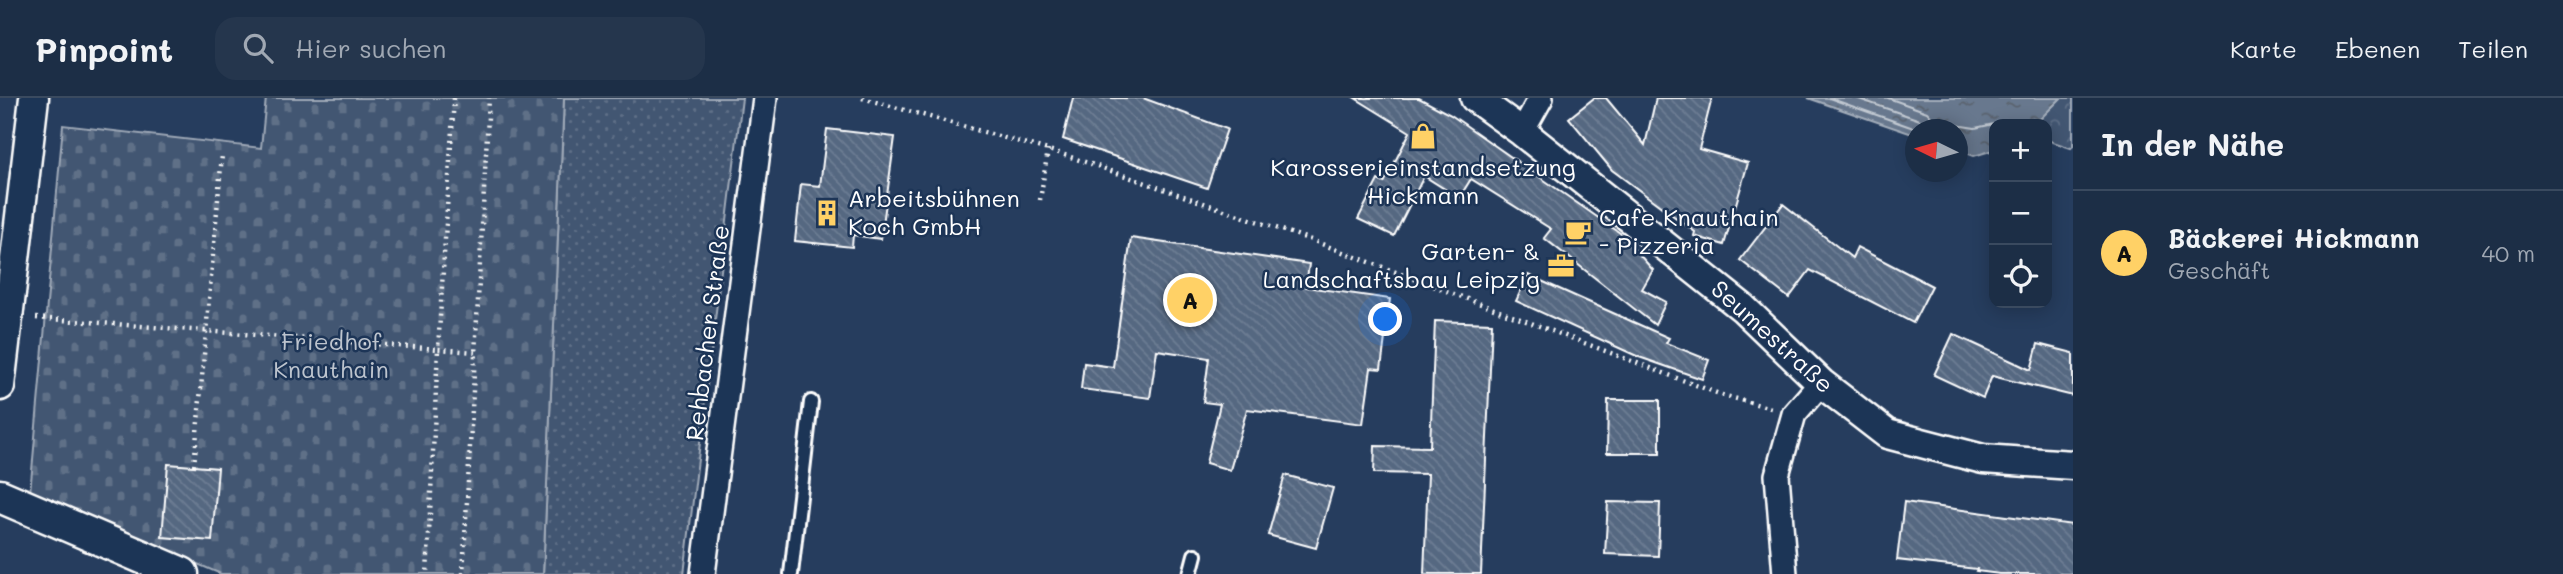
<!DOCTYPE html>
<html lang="de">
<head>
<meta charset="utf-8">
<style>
	:root { --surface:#1c2e46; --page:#25364d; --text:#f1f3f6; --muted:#a0a8b3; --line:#3a4a5f; --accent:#ffd166 }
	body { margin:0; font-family:Mali,sans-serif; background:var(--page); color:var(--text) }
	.controls { position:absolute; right:21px; top:21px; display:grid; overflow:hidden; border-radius:14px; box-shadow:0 4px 18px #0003 }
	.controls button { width:63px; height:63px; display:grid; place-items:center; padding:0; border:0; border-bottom:2px solid var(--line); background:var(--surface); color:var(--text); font:35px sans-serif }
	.compass { position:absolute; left:1905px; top:21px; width:63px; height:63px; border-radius:50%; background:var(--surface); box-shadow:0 4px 18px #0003; rotate:275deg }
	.you { position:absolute; left:1386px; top:222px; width:24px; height:24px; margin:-18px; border:5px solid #fff; border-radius:50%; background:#1a73e8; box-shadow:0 0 0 10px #1a73e833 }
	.badge { display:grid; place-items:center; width:46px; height:46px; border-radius:50%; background:var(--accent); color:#111; font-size:23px; font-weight:700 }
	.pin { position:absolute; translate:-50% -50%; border:4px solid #fff; box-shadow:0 2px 7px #0006 }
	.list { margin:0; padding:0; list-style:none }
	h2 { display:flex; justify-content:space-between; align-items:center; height:91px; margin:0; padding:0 28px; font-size:30px }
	h2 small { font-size:23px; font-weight:400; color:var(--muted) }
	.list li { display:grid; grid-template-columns:46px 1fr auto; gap:21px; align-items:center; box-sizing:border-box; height:126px; padding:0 28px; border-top:2px solid var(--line) }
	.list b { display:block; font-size:26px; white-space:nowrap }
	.list p { margin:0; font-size:23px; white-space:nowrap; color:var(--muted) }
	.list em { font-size:23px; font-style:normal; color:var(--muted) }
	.icon { flex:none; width:38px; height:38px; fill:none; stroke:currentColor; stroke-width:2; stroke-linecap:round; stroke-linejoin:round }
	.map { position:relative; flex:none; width:2073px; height:476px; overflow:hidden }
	header { display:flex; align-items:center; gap:42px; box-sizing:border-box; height:98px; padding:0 35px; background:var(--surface); border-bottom:2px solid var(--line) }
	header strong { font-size:33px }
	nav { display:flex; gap:38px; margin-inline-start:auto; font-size:24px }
	.search { width:490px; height:63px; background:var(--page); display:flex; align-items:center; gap:18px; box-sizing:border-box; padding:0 24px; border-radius:21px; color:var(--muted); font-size:26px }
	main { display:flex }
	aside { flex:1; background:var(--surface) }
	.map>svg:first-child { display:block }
	.grass { fill:url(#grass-dots); stroke:#a0aab8; stroke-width:2 }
	.forest { fill:url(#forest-crowns); stroke:#a0aab8; stroke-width:2 }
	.cemetery { fill:url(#cemetery-stones); stroke:#a0aab8; stroke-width:2 }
	.water { fill:url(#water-ripples); stroke:#a4aebb; stroke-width:2 }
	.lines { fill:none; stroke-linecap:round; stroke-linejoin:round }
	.shore { stroke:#c2c9d2; stroke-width:2 }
	.building { fill:url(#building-back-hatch); stroke:#fff; stroke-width:2 }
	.service-casing { stroke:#fff; stroke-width:18 }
	.minor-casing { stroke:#fff; stroke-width:28 }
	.tertiary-casing { stroke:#fff; stroke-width:33 }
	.secondary-casing { stroke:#fff; stroke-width:37 }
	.path { stroke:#fff; stroke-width:4.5; stroke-dasharray:2 5; stroke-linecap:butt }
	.service { stroke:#1d3557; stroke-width:12 }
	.minor { stroke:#1d3557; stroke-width:23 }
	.tertiary { stroke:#1d3557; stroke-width:28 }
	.secondary { stroke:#1d3557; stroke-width:32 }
	.labels { text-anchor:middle; stroke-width:5; stroke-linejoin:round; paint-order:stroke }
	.poi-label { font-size:24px; fill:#fff; stroke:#1d3557; text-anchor:start }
	.street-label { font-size:24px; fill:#fff; stroke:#1d3557 }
	.park-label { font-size:24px; fill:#bdc4ce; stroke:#1d3557 }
</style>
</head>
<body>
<header>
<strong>Pinpoint</strong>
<div class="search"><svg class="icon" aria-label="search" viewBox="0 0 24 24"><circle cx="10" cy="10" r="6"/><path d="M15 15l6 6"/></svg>Hier suchen</div>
<nav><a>Karte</a><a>Ebenen</a><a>Teilen</a></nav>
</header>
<main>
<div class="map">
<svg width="2073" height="476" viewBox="0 0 2073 476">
	<defs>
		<pattern id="grass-dots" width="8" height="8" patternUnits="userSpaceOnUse" patternTransform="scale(1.75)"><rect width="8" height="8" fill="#425672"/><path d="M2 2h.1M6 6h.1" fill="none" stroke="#5e6f87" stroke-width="1.8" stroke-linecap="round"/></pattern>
		<pattern id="forest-crowns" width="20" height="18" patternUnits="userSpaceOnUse" patternTransform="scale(1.75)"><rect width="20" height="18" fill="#425672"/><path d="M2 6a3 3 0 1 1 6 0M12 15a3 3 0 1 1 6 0" fill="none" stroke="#5e6f87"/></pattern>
		<pattern id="cemetery-stones" width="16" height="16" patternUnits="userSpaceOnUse" patternTransform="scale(1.75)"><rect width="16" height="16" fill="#425672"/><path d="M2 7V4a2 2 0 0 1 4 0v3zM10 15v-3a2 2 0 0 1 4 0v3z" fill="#5e6f87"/></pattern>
		<pattern id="water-ripples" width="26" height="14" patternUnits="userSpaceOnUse" patternTransform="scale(1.75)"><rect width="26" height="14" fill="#67788e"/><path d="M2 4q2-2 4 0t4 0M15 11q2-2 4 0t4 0" fill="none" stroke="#5a626d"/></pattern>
		<pattern id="building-back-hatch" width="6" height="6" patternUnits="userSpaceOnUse" patternTransform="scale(1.75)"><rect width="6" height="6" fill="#556781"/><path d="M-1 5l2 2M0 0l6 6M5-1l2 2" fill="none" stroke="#6e7e94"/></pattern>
	</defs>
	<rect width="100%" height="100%" fill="#263d5e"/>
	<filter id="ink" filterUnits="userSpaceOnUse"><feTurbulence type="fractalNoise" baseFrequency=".0143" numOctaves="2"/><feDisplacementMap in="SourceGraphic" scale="14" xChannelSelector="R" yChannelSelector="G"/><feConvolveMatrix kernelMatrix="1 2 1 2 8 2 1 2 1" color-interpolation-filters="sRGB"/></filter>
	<g filter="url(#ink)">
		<path class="grass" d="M564,0H742L684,476H543Z"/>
		<path class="forest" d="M2061,0H2073V48L2071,50L2047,42V26H2035Z"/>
		<path class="cemetery" d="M266,0H564L543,476H221L30,395L63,27L261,50Z"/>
		<path class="water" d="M1808,0H2061L2035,26H1994V52L1974,58L1958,52V32H1916L1915,37Z"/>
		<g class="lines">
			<path class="shore" d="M1829,0L1919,32
				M1856,0L1920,22L1930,32
				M1888,0L1927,14L1942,31L1956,27L1975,30L1994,26"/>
		</g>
		<path class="building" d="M1073,0H1143L1227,31L1207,90L1063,41Z
			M1355,0H1419L1451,17L1620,135L1653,172L1642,191L1666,204L1655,227L1544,140L1551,131L1471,81L1459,100L1424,78L1394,138L1358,121L1378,82L1384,85L1410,34Z
			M1594,0H1606L1645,47L1656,0H1712L1699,51L1748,65L1724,147L1694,138L1695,134L1612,72L1569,20Z
			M827,31L895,39L881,141L853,137L852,149L795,143L801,86L820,88Z
			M1783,106L1852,160L1857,149L1932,188L1913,225L1810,172L1789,200L1740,162Z
			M1131,140L1309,166L1306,189L1390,201L1381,271L1371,270L1363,326L1247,311L1230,372L1206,365L1220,306L1203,304L1209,260L1157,252L1150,300L1081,291L1084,265L1113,269Z
			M1528,177L1669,240L1666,245L1709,262L1702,281L1639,259L1516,203Z
			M1435,223L1492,225L1481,476H1424L1428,376L1374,375L1375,348L1430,349Z
			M1953,236L2031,272L2038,246L2073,255V298L1992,278L1983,300L1934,277Z
			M1608,302H1660V355H1607Z
			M168,366L218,370L212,443L162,439Z
			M1285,377L1333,390L1316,450L1268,437Z
			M1608,404L1660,405L1658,458L1605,456Z
			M1904,404L2073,427V476H2000L1976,473L1977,471L1897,462Z"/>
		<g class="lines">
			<g class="service-casing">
				<path id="service" d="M791,476L811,304
					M1190,476L1195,457"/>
			</g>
			<g class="minor-casing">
				<path id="minor" d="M1522,34L1541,0
					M703,476L765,0
					M1785,476L1777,377L1794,316L1821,285"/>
			</g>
			<g class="tertiary-casing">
				<path id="tertiary" d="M1475,0L1522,34L1743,210L1821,285L1887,336L1983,361L2073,367
					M0,288L34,0"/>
			</g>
			<g class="secondary-casing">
				<path id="secondary" d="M0,398L182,476"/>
			</g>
			<path class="path" d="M454,0L438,251L475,254
				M862,0L1059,55L1311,142L1722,297L1771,310
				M1040,102L1048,52
				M36,220L438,251L427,476
				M194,368L222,57
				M463,476L489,0"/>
			<use href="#service" class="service"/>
			<use href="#minor" class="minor"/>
			<use href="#tertiary" class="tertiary"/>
			<use href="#secondary" class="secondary"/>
		</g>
	</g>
	<defs>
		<g id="shop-bare" transform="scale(2.1)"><path d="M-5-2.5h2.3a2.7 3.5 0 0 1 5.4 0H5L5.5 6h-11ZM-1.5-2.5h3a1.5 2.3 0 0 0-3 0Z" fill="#ffd166" stroke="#1d3557" stroke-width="2.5" paint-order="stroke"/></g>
		<g id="building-bare" transform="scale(2.1)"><path d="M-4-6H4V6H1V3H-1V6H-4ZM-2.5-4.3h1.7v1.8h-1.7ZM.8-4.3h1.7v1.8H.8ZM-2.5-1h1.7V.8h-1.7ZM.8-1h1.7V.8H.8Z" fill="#ffd166" stroke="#1d3557" stroke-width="2.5" paint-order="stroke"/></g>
		<g id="cafe-bare" transform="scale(2.1)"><path d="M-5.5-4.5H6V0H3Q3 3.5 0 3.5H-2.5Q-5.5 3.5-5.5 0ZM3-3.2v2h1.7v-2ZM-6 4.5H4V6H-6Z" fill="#ffd166" stroke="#1d3557" stroke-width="2.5" paint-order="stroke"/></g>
		<g id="office-bare" transform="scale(2.1)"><path d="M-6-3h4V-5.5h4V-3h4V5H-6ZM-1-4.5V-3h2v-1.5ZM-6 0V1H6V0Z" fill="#ffd166" stroke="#1d3557" stroke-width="2.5" paint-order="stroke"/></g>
	</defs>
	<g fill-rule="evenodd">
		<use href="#shop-bare" x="1423" y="38"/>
		<use href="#building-bare" x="827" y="115"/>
		<use href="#cafe-bare" x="1578" y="134"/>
		<use href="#office-bare" x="1561" y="168"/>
	</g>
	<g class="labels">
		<g class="poi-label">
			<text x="1423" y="78" text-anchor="middle">Karosserieinstandsetzung<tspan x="1423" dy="28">Hickmann</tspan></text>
			<text x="848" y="109">Arbeitsbühnen<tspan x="848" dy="28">Koch GmbH</tspan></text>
			<text x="1599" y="128">Cafe Knauthain<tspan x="1599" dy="28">- Pizzeria</tspan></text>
			<text x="1540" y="162" text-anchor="end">Garten- &amp;<tspan x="1540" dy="28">Landschaftsbau Leipzig</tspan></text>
		</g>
		<g class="street-label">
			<text transform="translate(708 235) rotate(-83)" y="8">Rehbacher Straße</text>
			<text transform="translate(1772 239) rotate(42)" y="8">Seumestraße</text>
		</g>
		<g class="park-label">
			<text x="331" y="252">Friedhof<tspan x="331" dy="28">Knauthain</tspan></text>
		</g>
	</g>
</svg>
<div class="controls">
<button>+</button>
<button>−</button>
<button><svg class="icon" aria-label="locate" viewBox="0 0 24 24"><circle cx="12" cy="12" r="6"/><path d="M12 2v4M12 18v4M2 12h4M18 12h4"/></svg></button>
</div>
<svg class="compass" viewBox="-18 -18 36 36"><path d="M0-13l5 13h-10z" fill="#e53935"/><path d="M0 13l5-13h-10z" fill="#a0a8b3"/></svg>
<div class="you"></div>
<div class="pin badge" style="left:1190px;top:202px">A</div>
</div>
<aside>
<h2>In der Nähe<small></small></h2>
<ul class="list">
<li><span class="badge">A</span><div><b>Bäckerei Hickmann</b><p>Geschäft</p></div><em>40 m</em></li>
</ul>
</aside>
</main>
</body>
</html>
